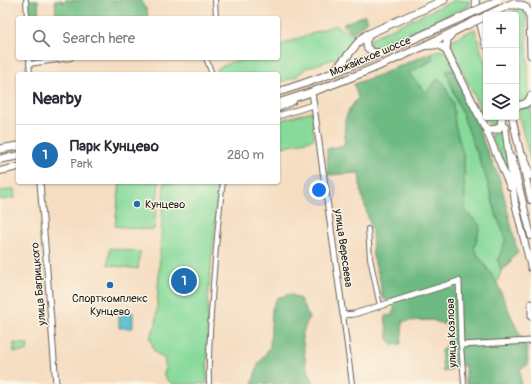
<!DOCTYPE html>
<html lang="en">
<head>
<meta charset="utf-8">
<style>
	:root { --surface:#fff; --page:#f7f7f7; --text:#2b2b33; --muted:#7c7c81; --line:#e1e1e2; --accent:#1f6fb2 }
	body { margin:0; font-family:Pangolin,sans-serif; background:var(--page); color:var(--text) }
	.controls { position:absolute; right:12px; top:12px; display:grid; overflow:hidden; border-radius:4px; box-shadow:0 1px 3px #0004 }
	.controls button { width:36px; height:36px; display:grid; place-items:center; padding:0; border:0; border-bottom:1px solid var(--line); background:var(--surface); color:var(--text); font:20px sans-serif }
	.you { position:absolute; left:319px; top:190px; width:14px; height:14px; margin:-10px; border:3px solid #fff; border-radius:50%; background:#1a73e8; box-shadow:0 0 0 6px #1a73e833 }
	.badge { display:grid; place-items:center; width:26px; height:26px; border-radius:50%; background:var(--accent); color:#fff; font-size:13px; font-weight:700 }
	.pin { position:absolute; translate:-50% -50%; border:2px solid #fff; box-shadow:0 1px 4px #0006 }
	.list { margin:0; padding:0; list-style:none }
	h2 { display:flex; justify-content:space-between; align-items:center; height:52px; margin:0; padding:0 16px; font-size:17px }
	h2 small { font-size:13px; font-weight:400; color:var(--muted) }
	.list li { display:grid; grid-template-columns:26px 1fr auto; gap:12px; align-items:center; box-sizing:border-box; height:60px; padding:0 16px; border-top:1px solid var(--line) }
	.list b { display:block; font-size:15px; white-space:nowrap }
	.list p { margin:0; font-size:13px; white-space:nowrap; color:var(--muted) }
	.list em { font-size:13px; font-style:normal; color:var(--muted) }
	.icon { flex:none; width:22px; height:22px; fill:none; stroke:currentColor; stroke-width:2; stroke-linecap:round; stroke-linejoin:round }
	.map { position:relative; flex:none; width:531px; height:384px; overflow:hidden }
	.search { position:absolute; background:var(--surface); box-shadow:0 1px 3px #0004; left:16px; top:16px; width:264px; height:44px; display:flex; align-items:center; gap:10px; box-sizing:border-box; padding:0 14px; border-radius:4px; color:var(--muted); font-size:15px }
	.panel { position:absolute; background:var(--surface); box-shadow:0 1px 3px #0004; left:16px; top:72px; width:264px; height:112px; border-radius:4px }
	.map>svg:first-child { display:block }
	.green { fill:#88da9b; stroke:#527b5c }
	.forest { fill:#6eba83; stroke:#456b50 }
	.water { fill:#4db9c9; stroke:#346a72 }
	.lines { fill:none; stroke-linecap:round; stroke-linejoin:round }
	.minor-casing { stroke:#686056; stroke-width:6 }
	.tertiary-casing { stroke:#686056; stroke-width:7 }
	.secondary-casing { stroke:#686056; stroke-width:8 }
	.primary-casing { stroke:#686056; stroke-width:9 }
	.minor { stroke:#fff; stroke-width:4 }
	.tertiary { stroke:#fff; stroke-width:5 }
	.secondary { stroke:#fff; stroke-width:6 }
	.primary { stroke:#fff; stroke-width:7 }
	.primary-bridge-casing { stroke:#686056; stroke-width:9; stroke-linecap:butt }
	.primary-bridge { stroke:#fff; stroke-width:7 }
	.poi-dot { fill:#1f6fb2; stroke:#fcf5e5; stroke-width:1.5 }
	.labels { text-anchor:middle; stroke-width:3; stroke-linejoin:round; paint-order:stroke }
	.street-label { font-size:11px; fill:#1c1c1c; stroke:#fcf5e5 }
	.poi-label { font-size:11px; fill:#1c1c1c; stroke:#fcf5e5; text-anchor:start }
</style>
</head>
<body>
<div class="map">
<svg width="531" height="384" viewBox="0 0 531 384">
	<rect width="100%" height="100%" fill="#fcf5e5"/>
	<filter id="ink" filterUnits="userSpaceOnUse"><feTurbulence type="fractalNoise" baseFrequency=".025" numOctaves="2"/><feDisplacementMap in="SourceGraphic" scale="8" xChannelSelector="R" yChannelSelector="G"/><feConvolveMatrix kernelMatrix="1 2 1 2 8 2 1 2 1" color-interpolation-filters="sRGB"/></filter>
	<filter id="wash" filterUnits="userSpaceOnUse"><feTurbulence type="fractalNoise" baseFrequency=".012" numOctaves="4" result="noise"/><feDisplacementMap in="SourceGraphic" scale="16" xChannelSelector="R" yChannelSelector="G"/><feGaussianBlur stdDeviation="0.9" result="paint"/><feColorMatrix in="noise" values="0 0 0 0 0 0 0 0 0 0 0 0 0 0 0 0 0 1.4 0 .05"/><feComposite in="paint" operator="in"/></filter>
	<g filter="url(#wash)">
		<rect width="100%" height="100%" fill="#f5ddc1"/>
		<path class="green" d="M455,0H468L469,6L377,48L374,49L370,46L369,42L373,37Z
			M519,9L525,12L526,16L529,96V99L518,103L516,101V15H507Z
			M335,25L353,35L356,38L342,56L304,69L302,72L298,73V76L278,83V74H217V69C237,57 255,58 278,58V46Z
			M475,29L486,68V117H499L498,124L491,126L486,121L453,51L451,43L452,40Z
			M440,50L446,51L455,70L446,71L486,177L496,214L506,239L498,260L501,271L497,283L474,249L480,226L465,210L464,157L455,125L453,103L437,79L426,94L409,73L433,60L432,52Z
			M531,104V162L516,107L525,108Z
			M312,111L314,139L278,148V121Z
			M502,131L511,175L491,137V135L497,134Z
			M120,182H159L154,230L115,226Z
			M164,182H219L208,299L207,384H172L163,376L165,371V360L154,351L150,337L156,325Z
			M14,189L15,198L0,200V191Z
			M110,248L140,252L138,269L108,265Z
			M14,343L28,344L27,352H14Z"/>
		<path class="forest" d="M27,0H38L39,18H28Z
			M55,0H62L63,4L65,0H142L143,6L146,8L148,16L146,18H56Z
			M365,15L367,21L353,33L345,27L343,24Z
			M432,52L433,59L409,73L426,93L437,79L443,82L453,103L455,125L464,157L465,210L480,226L474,249L497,283L516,327L527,349L528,365L520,369L521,384H466L465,365L443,372L441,350L449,342L446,325L432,320L403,321L401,344L393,345L388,338L385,316L392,315L395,307L382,297L380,280L373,256L372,231L361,192L359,173L328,175L327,149L344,145C346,137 344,129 345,120C347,112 353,104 358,98L354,84L384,73Z
			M455,70L488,153L500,180L518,253L512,258L510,264L501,271L498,260L506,239L496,214L486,177L446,71Z
			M290,294L300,299L309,317L302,335L306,365L314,384H252L258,365L270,347L272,309L277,298Z"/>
		<path class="water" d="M119,312H133V328H119Z"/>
	</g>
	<g filter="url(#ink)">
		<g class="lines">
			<g class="minor-casing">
				<path id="minor" d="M26,0L27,18
					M214,18L216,17L215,0
					M29,58L30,74
					M206,58L212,74
					M29,64L71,58
					M368,229L370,258L380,306
					M343,315L352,384
					M461,345L464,384
					M209,384C208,361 210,337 211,313C214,270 217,226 223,182"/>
			</g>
			<g class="tertiary-casing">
				<path id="tertiary" d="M312,92L343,315L354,314L459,281L461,345L531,341
					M278,116L313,105
					M40,182L56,384
					M531,303V317"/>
			</g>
			<g class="secondary-casing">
				<path id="secondary" d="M371,33L366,41L367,48L373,52H383
					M427,46L439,45L446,50
					M278,108L293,101
					M512,117L531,200
					M505,126L515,203L531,268
					M485,127L510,187
					M524,156L531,176
					M512,158L531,236
					M0,171L18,167"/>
			</g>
			<g class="primary-casing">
				<path id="primary" d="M475,0L486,45
					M510,5H521L526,8L530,16L531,55
					M488,15L513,3
					M452,33L447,40L446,50L485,127L489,130L498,129L501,125L502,117
					M334,70C347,60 353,45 366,35L444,0
					M278,92C343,72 405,43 467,15
					M278,103C343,83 408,55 469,24
					M516,105C523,106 529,103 531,96
					M0,149L18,146
					M0,159L18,156"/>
			</g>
			<use href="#minor" class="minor"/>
			<use href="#tertiary" class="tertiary"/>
			<use href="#secondary" class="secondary"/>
			<use href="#primary" class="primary"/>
			<g class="primary-bridge-casing">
				<path id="primary-bridge" d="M467,15L497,1
					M469,24L486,16"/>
			</g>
			<use href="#primary-bridge" class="primary-bridge"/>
		</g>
	</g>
	<g class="poi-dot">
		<circle cx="137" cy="204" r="4"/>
		<circle cx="110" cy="285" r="4"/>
	</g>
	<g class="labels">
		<g class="street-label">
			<text transform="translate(370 56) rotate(-23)" y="4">Можайское шоссе</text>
			<text transform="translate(344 248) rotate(82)" y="4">улица Вересаева</text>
			<text transform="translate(38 284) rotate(-95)" y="4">улица Багрицкого</text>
			<text transform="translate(451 333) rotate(-92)" y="4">улица Козлова</text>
		</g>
		<g class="poi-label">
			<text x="145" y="208">Кунцево</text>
			<text x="110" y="302" text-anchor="middle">Спорткомплекс<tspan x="110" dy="13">Кунцево</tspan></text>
		</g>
	</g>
</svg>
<div class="controls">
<button>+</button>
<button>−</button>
<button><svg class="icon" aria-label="layers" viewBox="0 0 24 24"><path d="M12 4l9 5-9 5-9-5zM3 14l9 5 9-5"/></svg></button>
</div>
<div class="you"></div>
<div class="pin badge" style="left:184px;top:281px">1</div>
<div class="search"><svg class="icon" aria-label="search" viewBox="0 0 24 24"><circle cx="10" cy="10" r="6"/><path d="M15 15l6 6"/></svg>Search here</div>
<section class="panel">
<h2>Nearby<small></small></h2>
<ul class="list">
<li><span class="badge">1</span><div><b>Парк Кунцево</b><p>Park</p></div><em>280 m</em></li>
</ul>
</section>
</div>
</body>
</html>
